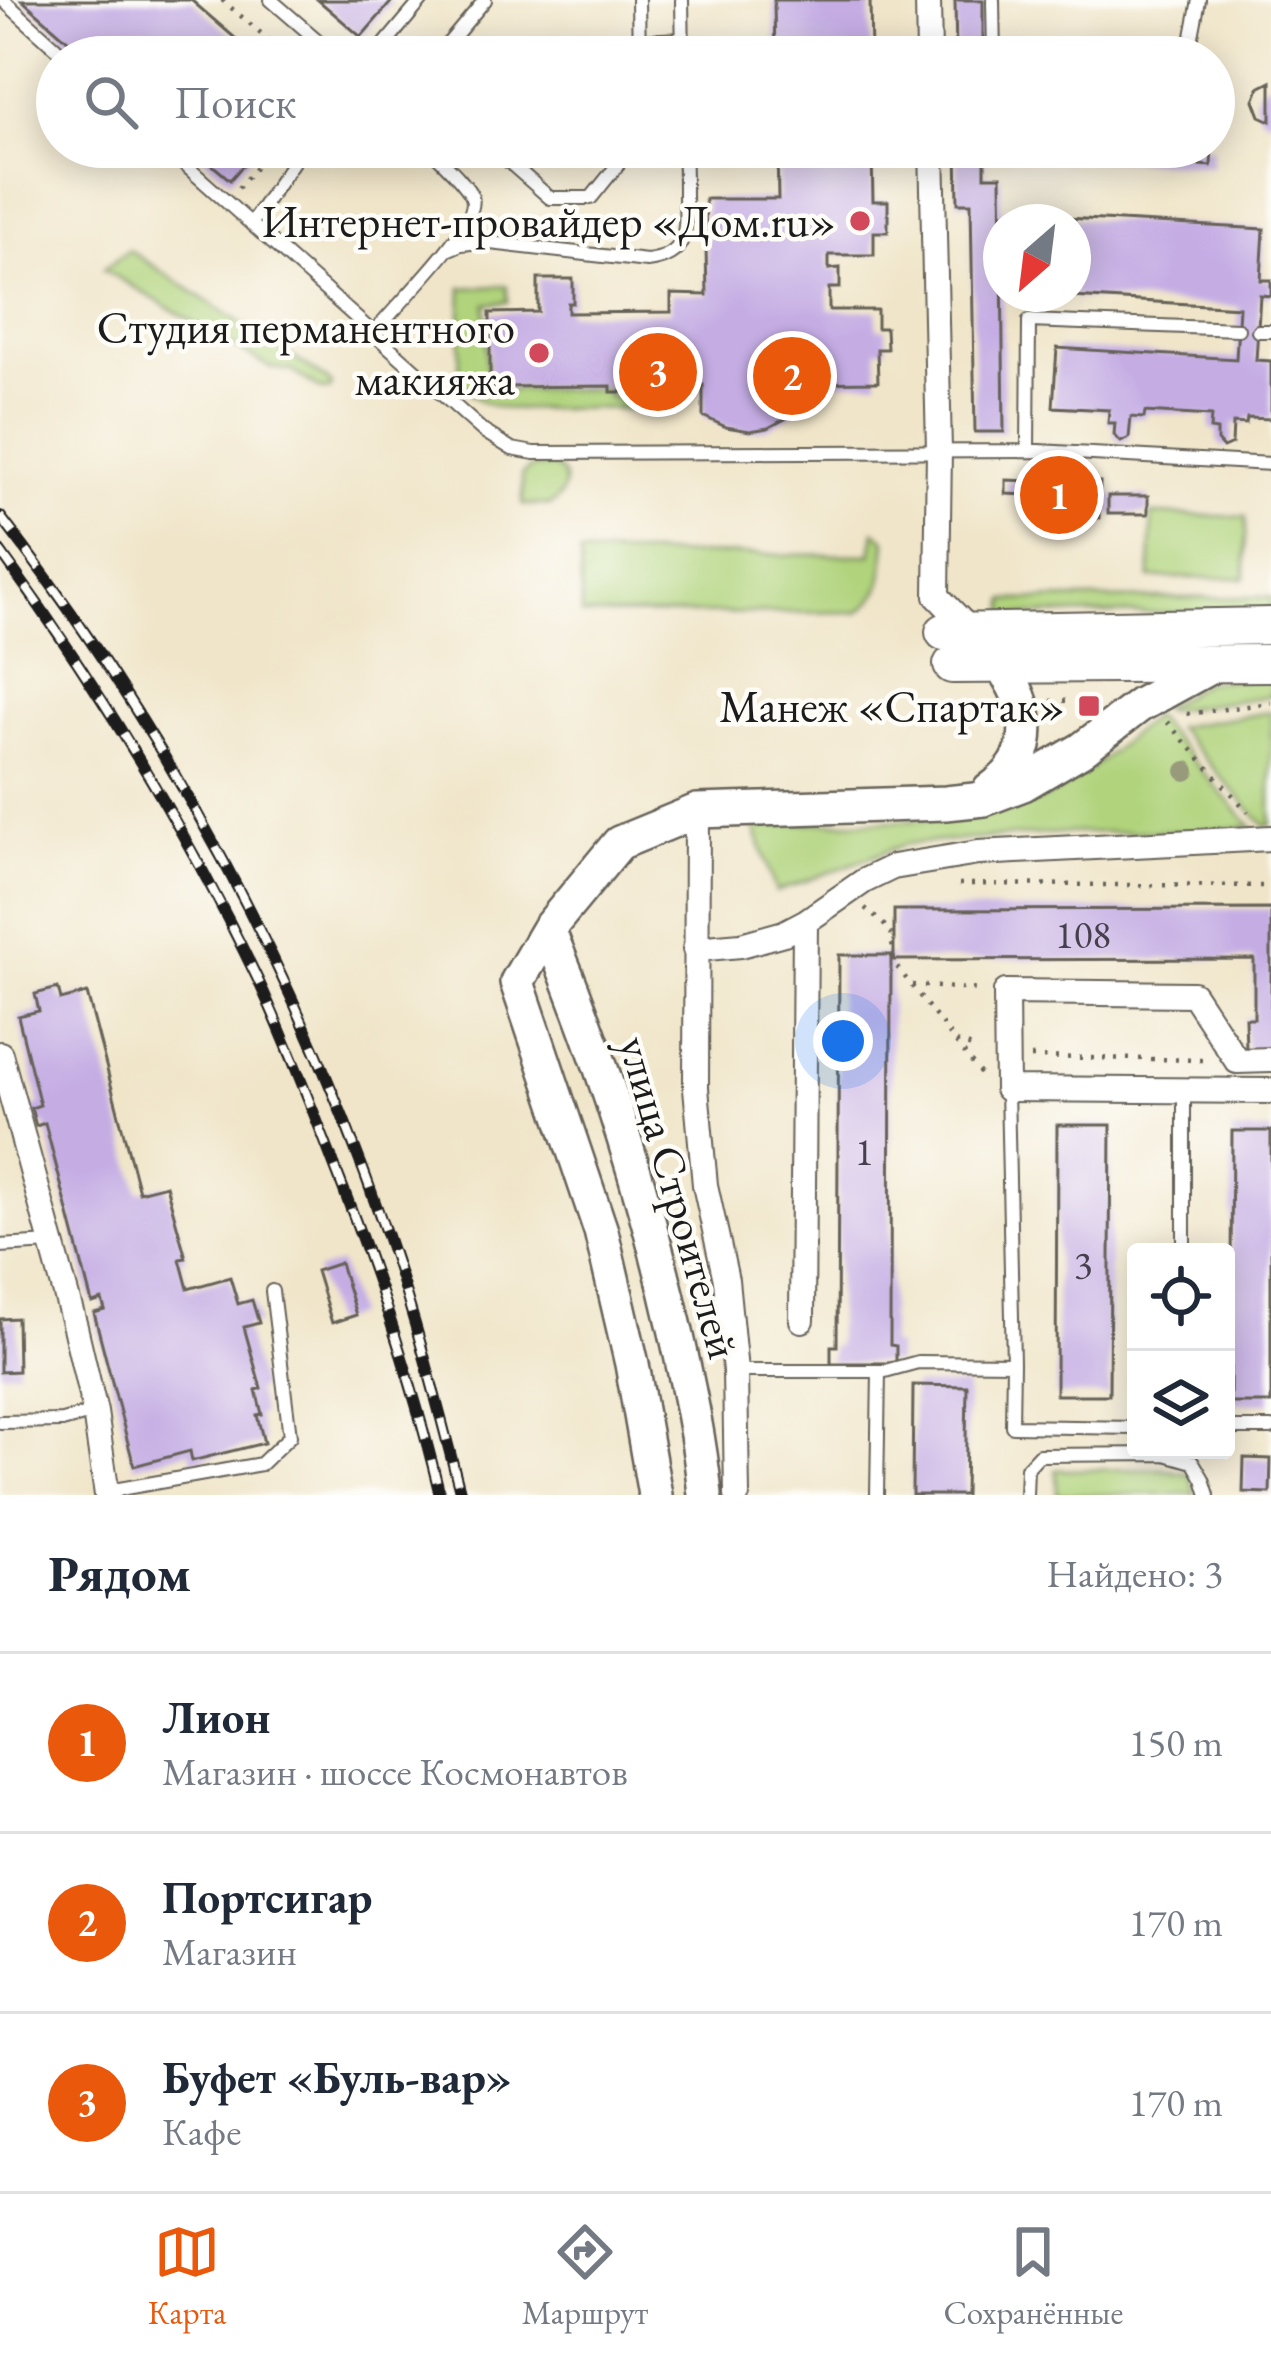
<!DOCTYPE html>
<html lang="ru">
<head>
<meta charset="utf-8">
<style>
	:root { --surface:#fff; --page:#f2f2f3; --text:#1f2937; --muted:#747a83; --line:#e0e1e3; --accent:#ea580c }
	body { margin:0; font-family:"EB Garamond",serif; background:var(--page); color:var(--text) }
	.controls { position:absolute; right:36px; bottom:36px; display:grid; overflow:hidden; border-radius:12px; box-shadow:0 6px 30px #0003 }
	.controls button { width:108px; height:108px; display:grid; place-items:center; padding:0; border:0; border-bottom:3px solid var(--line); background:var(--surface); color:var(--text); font:60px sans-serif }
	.compass { position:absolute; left:983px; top:204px; width:108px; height:108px; border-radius:50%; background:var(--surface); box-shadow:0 6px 30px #0003; rotate:208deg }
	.you { position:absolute; left:843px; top:1041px; width:42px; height:42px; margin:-30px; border:9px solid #fff; border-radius:50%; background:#1a73e8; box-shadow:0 0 0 18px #1a73e833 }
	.badge { display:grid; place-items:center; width:78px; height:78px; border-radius:50%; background:var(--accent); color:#fff; font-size:39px; font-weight:700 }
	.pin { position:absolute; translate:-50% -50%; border:6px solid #fff; box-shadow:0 3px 12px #0006 }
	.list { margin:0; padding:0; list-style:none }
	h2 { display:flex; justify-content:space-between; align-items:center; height:156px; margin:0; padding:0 48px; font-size:51px }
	h2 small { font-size:39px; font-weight:400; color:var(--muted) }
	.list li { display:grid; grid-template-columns:78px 1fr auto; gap:36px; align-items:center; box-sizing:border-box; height:180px; padding:0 48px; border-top:3px solid var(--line) }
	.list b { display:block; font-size:45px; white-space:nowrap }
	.list p { margin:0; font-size:39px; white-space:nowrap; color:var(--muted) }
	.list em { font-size:39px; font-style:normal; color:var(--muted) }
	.icon { flex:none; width:66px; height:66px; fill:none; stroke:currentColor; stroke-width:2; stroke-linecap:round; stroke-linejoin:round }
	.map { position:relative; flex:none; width:1271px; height:1495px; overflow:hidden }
	.search { position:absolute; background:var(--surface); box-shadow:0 6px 30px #0003; left:36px; right:36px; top:36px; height:132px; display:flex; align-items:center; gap:30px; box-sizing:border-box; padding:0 42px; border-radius:66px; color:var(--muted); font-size:45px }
	.sheet { height:696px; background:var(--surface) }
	nav { display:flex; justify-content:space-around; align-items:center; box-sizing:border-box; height:168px; border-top:3px solid var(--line); background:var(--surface); font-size:33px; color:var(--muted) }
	nav a { display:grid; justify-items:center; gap:6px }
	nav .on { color:var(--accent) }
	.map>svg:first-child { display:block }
	.green { fill:#b0d37b; stroke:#66784c; stroke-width:3 }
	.building { fill:#c5ade4 }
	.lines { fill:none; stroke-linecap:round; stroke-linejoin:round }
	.service-casing { stroke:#666259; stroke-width:16 }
	.minor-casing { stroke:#666259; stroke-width:28 }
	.secondary-casing { stroke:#666259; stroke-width:38 }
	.primary-casing { stroke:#666259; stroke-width:40 }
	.path { stroke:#666259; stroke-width:4.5; stroke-dasharray:3 9; stroke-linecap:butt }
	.service { stroke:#fff; stroke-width:12 }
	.minor { stroke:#fff; stroke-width:24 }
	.secondary { stroke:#fff; stroke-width:33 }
	.primary { stroke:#fff; stroke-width:36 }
	.rail-casing { stroke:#1c1c1c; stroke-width:12 }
	.rail { stroke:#fdfcf7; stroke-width:8; stroke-dasharray:22; stroke-linecap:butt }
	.tree { fill:#989a7c }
	.poi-dot { fill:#d1495b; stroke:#fdfcf7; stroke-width:4.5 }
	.labels { text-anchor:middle; stroke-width:9; stroke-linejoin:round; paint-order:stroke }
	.number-label { font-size:39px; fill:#46404e }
	.poi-label { font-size:45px; fill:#1c1c1c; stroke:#fdfcf7; text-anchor:end }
	.street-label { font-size:45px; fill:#1c1c1c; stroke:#fdfcf7 }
</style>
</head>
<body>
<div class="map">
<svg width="1271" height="1495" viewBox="0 0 1271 1495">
	<rect width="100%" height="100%" fill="#fdfcf7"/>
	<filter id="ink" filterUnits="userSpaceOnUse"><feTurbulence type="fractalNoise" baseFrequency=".00833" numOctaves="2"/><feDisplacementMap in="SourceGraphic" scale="24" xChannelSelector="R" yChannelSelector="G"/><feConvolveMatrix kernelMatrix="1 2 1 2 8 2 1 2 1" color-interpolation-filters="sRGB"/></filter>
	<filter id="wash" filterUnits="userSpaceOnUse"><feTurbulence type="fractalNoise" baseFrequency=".004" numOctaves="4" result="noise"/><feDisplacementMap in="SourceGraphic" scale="48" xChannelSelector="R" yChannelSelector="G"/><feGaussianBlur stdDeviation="2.7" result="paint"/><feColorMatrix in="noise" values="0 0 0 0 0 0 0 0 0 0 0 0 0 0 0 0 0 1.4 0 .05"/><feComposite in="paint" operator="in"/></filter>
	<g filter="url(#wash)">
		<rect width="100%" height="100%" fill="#f0e5c9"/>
		<path class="green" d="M129,250L328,380L332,385L330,389L322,390L292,371L271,368L103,269Z
			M507,286L508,302L486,304L487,390L607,389L608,396H630L631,388H667L668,408L508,409C488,407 466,396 459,376L462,288Z
			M553,466C571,475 565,495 551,505H523L522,474L533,467Z
			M1152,514L1246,517L1245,578H1150Z
			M875,531L886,540C883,571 887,594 858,612L582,615L580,554L871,555Z
			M1271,597V612L1006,615V600Z
			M1271,677V696L1165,711L1161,709L1206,682Z
			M1271,712V825L1265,826L1176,727Z
			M1153,716L1252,827L1190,831L1063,833L906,844L776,892L754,824C788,824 823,822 857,822C914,820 998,823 1050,796C1087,776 1121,743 1153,716Z
			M1162,1469L1190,1474L1195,1494L1057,1495L1056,1470Z"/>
		<g id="blocks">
			<path class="building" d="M22,0H191L257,57H87Z
				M318,0H393L361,37Z
				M774,0H870L871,57H775Z
				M955,0H983V57H956Z
				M1271,82V121L1260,116L1254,100L1259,88Z
				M191,147H259L230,180Z
				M777,147H885V154H872L873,201H888V232H874V255H829V269L840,268V288H829V310H877V328H886L887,349H877L878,382L792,383V415L768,428L750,431L726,427L703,416V385L628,386V392H611V386L490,387V313L538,312V279H573V303H568V313L671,312V294L707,295L705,199H778Z
				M957,147H985V176H1001L1004,432H975L971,203H958Z
				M1074,147H1212L1211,166L1073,157Z
				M1066,218L1264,229L1261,280H1271V296L1260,295L1256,360L1271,361V419L1247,418L1246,424L1233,423L1232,444L1223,448L1217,441V430L1210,429L1211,416L1145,412L1144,418L1131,417L1129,438L1121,442L1114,435L1115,423H1108L1109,410L1053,407L1057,348L1236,359L1239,307L1073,297V222H1065Z
				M1006,480L1033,481V495L1006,494Z
				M1047,481L1100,482L1099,518L1046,516V498H1042V488H1047Z
				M1108,496H1148V514H1108Z
				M1271,909V1049H1246L1245,1018H1254V959L894,960V910Z
				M839,955H891L890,1345L896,1346V1363H831V1346H837Z
				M58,988L61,1000L87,993L139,1192L166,1185L186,1258L180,1259L188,1289L230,1277L238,1304L252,1300L259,1323L244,1327L261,1388L256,1390L262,1414L257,1415L264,1443L192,1461L190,1451L134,1466L94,1313L105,1310L102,1300L92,1303L45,1123L36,1126L31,1108L40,1105L18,1016L39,1011L35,994Z
				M1057,1125H1111L1109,1395H1056Z
				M1232,1131H1271V1403H1230Z
				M340,1263L356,1315L332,1323L316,1271Z
				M17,1318L18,1371L0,1372V1319Z
				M913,1385L967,1386L965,1495H912Z
				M1244,1458L1271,1459L1270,1493L1243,1492Z"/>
		</g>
	</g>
	<g filter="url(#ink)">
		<use href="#blocks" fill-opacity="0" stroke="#666259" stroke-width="3"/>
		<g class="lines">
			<g class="service-casing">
				<path id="service" d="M3,0L66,57
					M271,0L337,57
					M638,0L639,57
					M682,0L683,57
					M993,0L994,57
					M639,41L682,39
					M374,57L422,0
					M437,57L485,0
					M1188,57L1199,0
					M165,147L483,431L512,449L534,453L1039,451L1271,464
					M492,147L550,198H591L632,147
					M251,224L303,147
					M447,250L461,244L481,242L647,261C689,256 686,230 685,196C685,180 685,163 684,147
					M1258,331H1271
					M375,332C394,307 482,224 472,197C466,182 440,160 429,147
					M1028,451L1029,321L1238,329
					M1007,1089L1013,1363L1012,1426L1136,1428
					M0,1246L51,1243
					M1184,1252V1091
					M735,1371H885L918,1362L1013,1363
					M0,1422L62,1421L94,1412
					M1226,1428H1271
					M108,1491L261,1464L290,1436L272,1291
					M877,1495L879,1371
					M1026,1495L1027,1468L1039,1455L1165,1454L1193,1462L1203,1479L1208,1495"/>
			</g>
			<g class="minor-casing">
				<path id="minor" d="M928,0L929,57
					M932,147L939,450L937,596L970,630
					M697,811L696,1088L705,1185L726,1280L735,1371L737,1495
					M695,949L741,945L784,933L805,922L864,881L893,867L911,864L978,853L1271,838
					M0,1054L75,1327L95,1412L107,1495
					M1271,1060L1237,1061L1193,994L1006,992L1007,1089L1271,1091
					M802,1320L805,922"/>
			</g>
			<g class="secondary-casing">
				<path id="secondary" d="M988,650C1028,694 1047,751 990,790
					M548,929C602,1059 645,1195 676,1332C688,1386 700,1440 705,1495
					M655,1495L632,1364L601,1231L517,982L548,929L619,843L697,811L946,803L984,799L1023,784L1081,750L1140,705L1215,664"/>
			</g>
			<g class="primary-casing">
				<path id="primary" d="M944,632L1271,626
					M952,665L1271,663"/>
			</g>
			<path class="path" d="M222,0L289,57
				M238,188L273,147
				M676,389V402
				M1051,701L1094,700
				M1187,714L1271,703
				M1167,722L1248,812
				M959,884L1271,886
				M865,908L891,931L894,963L982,1076
				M912,985L983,990
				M956,1042L979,1049
				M1031,1057L1206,1060"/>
			<use href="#service" class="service"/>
			<use href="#minor" class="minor"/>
			<use href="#secondary" class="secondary"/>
			<use href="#primary" class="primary"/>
			<g class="rail-casing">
				<path id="rail" d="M0,516C167,732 297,975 386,1233C416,1319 438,1407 461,1495
					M0,551C99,687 186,829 258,980C285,1038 308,1098 331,1157C375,1268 412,1379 440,1495"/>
			</g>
			<use href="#rail" class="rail"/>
		</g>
		<circle class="tree" cx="1186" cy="771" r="10"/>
	</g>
	<g class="poi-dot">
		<circle cx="860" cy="221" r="12"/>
		<circle cx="539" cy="353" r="12"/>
		<rect x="1077" y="694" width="24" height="24" rx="6"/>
	</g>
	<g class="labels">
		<g class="number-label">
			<text x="1083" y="948">108</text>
			<text x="864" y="1165">1</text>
			<text x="1083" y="1278">3</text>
		</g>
		<g class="poi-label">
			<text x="836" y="237">Интернет-провайдер «Дом.ru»</text>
			<text x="515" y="343">Студия перманентного<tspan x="515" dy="52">макияжа</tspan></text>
			<text x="1065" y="722">Манеж «Спартак»</text>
		</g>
		<g class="street-label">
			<text transform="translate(680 1197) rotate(74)" y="16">улица Строителей</text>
		</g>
	</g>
</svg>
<div class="controls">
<button><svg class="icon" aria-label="locate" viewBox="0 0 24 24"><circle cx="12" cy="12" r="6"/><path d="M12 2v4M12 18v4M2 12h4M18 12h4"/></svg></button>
<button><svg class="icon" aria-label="layers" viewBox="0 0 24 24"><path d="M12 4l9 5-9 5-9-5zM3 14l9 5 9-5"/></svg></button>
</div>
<svg class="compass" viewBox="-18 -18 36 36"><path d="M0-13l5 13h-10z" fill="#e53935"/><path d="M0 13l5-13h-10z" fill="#747a83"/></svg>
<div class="you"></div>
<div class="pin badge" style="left:1059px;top:495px">1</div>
<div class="pin badge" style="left:792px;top:376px">2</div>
<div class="pin badge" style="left:658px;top:372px">3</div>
<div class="search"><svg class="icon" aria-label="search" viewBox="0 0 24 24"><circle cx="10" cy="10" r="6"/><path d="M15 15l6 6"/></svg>Поиск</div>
</div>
<section class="sheet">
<h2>Рядом<small>Найдено: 3</small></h2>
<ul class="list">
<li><span class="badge">1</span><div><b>Лион</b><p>Магазин · шоссе Космонавтов</p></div><em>150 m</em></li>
<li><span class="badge">2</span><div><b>Портсигар</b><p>Магазин</p></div><em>170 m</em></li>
<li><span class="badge">3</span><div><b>Буфет «Буль-вар»</b><p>Кафе</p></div><em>170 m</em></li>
</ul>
</section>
<nav>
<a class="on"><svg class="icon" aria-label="map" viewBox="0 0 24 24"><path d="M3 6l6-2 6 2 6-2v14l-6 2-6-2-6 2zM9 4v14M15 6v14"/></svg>Карта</a>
<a><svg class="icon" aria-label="directions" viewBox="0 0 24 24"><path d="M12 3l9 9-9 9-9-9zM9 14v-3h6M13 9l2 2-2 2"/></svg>Маршрут</a>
<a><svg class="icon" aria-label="saved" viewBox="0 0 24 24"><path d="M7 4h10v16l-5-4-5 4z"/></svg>Сохранённые</a>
</nav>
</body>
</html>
